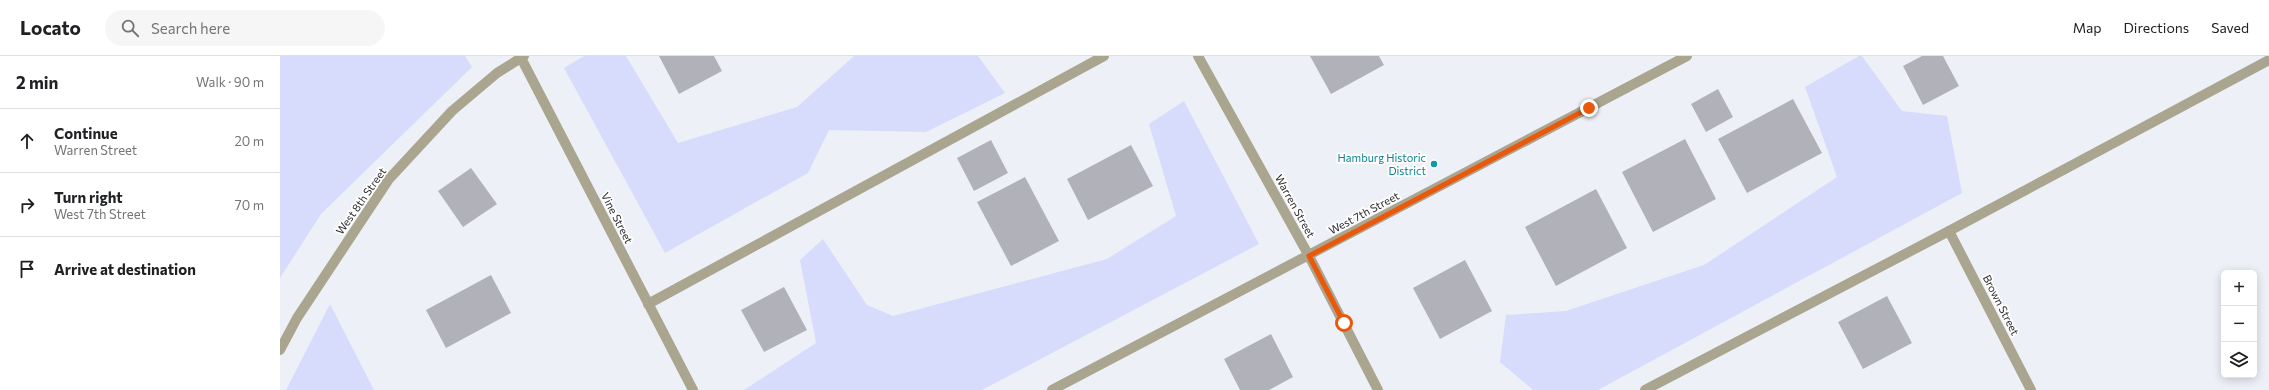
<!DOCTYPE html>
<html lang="en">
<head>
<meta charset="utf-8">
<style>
	:root { --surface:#fff; --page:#f6f6f6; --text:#202124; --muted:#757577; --line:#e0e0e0 }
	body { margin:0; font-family:Commissioner,sans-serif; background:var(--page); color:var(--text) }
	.controls { position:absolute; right:12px; bottom:12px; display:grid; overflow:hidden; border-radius:6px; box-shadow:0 2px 10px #0003 }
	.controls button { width:36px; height:36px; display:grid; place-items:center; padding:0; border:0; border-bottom:1px solid var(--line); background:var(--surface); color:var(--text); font:20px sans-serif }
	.stop { position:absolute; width:12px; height:12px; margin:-9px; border:3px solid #ea580c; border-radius:50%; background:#fff }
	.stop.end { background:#ea580c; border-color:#fff; box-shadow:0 1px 4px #0008 }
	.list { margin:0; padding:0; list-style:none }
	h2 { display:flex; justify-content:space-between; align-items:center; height:52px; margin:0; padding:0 16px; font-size:17px }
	h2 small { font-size:13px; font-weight:400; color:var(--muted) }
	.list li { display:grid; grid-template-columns:26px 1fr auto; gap:12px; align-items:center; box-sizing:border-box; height:64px; padding:0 16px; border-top:1px solid var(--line) }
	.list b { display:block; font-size:15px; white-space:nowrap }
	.list p { margin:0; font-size:13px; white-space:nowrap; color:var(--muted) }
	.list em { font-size:13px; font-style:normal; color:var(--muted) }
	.icon { flex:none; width:22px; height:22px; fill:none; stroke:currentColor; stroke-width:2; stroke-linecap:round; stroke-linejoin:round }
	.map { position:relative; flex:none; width:1989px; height:334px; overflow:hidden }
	header { display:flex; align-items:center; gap:24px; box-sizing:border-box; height:56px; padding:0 20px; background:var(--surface); border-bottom:1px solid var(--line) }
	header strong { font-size:19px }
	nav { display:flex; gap:22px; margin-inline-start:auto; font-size:14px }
	.search { width:280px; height:36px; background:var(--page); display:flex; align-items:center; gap:10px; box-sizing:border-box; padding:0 14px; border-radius:22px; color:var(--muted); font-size:15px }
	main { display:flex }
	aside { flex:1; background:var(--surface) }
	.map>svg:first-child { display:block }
	.green { fill:#d7dcfd }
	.building { fill:#b1b2b9 }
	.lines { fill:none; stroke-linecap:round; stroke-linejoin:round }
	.service { stroke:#aaa58e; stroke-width:10 }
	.minor { stroke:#aaa58e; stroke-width:10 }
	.route { stroke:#ea580c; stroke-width:5 }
	.culture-dot { fill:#0f9aa8; stroke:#fff; stroke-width:1.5 }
	.labels { text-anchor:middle; stroke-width:3.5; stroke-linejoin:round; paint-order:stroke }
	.culture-label { font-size:11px; fill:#0d838f; stroke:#fff; text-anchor:end }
	.street-label { font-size:11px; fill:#2b2b2e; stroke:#fff }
</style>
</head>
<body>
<header>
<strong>Locato</strong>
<div class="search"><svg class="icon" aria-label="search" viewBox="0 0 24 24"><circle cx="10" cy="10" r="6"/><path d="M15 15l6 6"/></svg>Search here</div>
<nav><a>Map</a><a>Directions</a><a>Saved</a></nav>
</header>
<main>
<aside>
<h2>2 min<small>Walk · 90 m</small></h2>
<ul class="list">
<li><svg class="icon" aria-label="ahead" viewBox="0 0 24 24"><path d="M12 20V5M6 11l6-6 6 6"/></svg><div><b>Continue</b><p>Warren Street</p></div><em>20 m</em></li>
<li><svg class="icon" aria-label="right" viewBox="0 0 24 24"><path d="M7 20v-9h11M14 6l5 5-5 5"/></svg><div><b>Turn right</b><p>West 7th Street</p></div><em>70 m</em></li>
<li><svg class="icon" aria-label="arrive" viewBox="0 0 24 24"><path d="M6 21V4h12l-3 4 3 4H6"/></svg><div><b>Arrive at destination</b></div></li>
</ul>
</aside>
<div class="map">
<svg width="1989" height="334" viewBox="0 0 1989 334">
	<rect width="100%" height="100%" fill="#eef0f7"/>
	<path class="green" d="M0,0H185L192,11L41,158L0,222Z
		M304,0H346L398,87L517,51L574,0H698L725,37L646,76L549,74L528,117L385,197L284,12Z
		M1579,0H1582L1622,55L1667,60L1682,137L1318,334H1253L1220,306L1226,259L1286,255L1424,209L1557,121L1525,31Z
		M904,45L979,188L702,334H464L536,287L520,204L543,183L587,249L613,260L827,203L896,160L869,68Z
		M50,248L94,334H6Z"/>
	<path class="building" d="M379,0H434L442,15L399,38Z
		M1030,0H1099L1104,9L1051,38Z
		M1642,0H1663L1679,30L1643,49L1623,10Z
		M1438,33L1453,61L1426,76L1411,48Z
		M1513,43L1542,97L1467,137L1438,83Z
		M1405,83L1436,143L1373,176L1342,116Z
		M711,84L728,117L694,135L677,102Z
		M851,89L873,130L808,164L787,123Z
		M191,112L217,148L183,171L158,135Z
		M745,121L779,185L731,210L697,146Z
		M1316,133L1347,192L1276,230L1245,171Z
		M1185,204L1212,255L1160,283L1133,232Z
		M211,219L231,257L166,292L146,254Z
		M504,231L527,274L484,296L461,254Z
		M1607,240L1632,287L1583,313L1558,266Z
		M991,278L1013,321L989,334H960L944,303Z"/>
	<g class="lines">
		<path class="service" d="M368,248L824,0
			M1365,334L1669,175L1989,4"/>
		<path class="minor" d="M240,0L413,334
			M918,0L1029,200L1098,334
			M1669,175L1751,334
			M0,294L17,262L109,123L172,55L217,17L244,0
			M772,334L1407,0"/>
	</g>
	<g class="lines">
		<path class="route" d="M1064,267L1029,200L1309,52"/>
	</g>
	<circle class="culture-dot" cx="1154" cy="108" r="4"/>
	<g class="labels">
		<g class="culture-label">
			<text x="1146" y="106">Hamburg Historic<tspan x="1146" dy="13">District</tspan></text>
		</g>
		<g class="street-label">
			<text transform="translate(81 145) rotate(-55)" y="4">West 8th Street</text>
			<text transform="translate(1015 150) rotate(61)" y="4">Warren Street</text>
			<text transform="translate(1084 157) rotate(-28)" y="4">West 7th Street</text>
			<text transform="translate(337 162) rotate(63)" y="4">Vine Street</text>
			<text transform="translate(1721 249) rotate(63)" y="4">Brown Street</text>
		</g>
	</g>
</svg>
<div class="controls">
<button>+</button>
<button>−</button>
<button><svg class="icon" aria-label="layers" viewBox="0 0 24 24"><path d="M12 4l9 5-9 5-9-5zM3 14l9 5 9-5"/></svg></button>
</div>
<div class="stop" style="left:1064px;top:267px"></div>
<div class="stop end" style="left:1309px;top:52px"></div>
</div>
</main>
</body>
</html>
